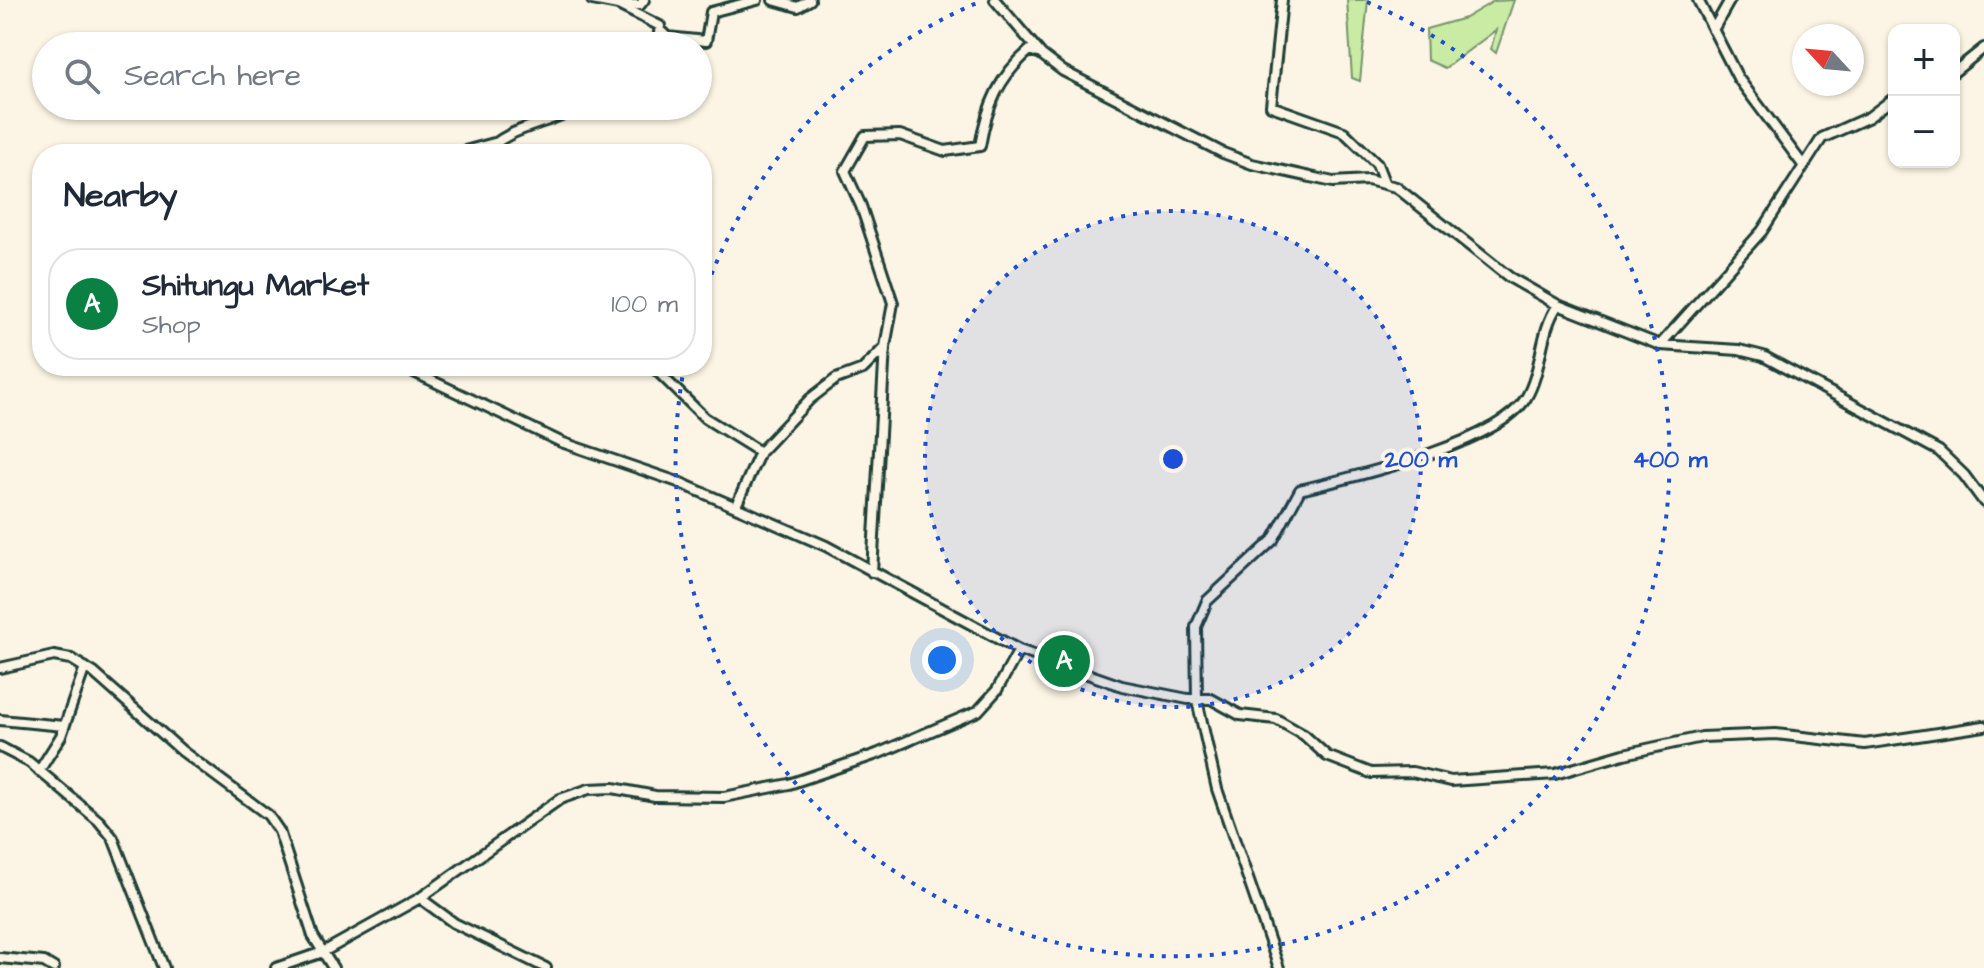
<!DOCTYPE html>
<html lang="en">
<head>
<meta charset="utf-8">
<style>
	:root { --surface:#fff; --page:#f2f2f3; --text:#1f2937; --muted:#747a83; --line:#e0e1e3; --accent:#0b8043 }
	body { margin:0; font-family:"Architects Daughter",sans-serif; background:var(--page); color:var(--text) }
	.controls { position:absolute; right:24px; top:24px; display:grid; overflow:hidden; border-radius:16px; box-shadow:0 2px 6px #0004 }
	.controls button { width:72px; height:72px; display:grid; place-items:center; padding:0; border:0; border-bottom:2px solid var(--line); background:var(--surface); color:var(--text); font:40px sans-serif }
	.compass { position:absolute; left:1792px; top:24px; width:72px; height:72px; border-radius:50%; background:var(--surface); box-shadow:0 2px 6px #0004; rotate:296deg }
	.you { position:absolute; left:942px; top:660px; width:28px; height:28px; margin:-20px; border:6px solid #fff; border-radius:50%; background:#1a73e8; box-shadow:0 0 0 12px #1a73e833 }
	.badge { display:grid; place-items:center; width:52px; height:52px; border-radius:50%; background:var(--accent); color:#fff; font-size:26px; font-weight:700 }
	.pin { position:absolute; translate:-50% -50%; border:4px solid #fff; box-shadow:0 2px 8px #0006 }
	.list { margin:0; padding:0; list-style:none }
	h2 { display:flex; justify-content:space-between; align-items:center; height:104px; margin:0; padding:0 32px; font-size:34px }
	h2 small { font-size:26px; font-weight:400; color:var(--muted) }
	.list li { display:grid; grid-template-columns:52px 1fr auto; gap:24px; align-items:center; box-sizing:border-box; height:112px; margin:0 16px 16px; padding:0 16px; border:2px solid var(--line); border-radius:32px }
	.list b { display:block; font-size:30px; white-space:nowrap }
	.list p { margin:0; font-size:26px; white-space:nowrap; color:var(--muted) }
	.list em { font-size:26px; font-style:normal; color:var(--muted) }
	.icon { flex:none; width:44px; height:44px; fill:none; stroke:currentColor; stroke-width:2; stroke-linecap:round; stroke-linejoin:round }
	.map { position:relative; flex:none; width:1984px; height:968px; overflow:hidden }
	.search { position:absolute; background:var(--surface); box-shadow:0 2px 6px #0004; left:32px; top:32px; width:680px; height:88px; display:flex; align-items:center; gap:20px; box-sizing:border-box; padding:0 28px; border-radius:44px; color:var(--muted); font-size:30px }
	.panel { position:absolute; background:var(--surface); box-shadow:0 2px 6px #0004; left:32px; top:144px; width:680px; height:232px; border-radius:32px }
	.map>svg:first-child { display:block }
	.green { fill:#caeba3; stroke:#74946c; stroke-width:2 }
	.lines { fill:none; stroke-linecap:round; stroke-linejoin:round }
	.minor-casing { stroke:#1f3d34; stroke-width:14 }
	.minor { stroke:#fcf5e5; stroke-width:8 }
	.ring { fill:none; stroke:#1d4ed8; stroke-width:4; stroke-dasharray:4 8 }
	.centre { fill:#1d4ed8; stroke:#fcf5e5; stroke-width:4 }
	.ring-label { font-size:24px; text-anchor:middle; font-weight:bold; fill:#1d4ed8; stroke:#fcf5e5; stroke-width:8; stroke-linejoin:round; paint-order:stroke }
</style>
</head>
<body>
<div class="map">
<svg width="1984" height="968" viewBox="0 0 1984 968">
	<rect width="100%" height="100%" fill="#fcf5e5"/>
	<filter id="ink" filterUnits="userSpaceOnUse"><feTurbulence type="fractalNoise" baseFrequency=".0125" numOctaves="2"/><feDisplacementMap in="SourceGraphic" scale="16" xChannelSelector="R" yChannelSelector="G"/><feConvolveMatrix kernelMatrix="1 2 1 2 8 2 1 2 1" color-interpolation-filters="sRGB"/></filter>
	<g filter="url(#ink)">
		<path class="green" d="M1347,0H1368L1360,81L1352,78Z
			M1514,0L1496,53L1491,49L1496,30L1445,68L1427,60L1426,29L1465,18L1494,1Z"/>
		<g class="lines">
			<g class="minor-casing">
				<path id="minor" d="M592,0L618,5L660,26L657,46
					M773,0L798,7L810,0
					M995,0L1042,55L1063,71L1223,153L1252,164L1333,182L1368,180L1396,187L1509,277L1558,305L1660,345L1762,231L1822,138L1869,117L1894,98
					M1282,0L1271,106L1344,132L1377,164L1384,182
					M1698,0L1738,78L1803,165
					M623,5H640L644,0
					M1713,30L1730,0
					M662,32L667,37L706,41L711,12L757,0
					M1954,72L1984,48
					M454,154L494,143
					M485,154C505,127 551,124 580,106
					M1660,345L1739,350L1763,356L1939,451L1964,475L1984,502
					M401,366L561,442L678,482L826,546L1019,650
					M652,366L705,418L760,452
					M736,506L760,452L810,399L836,379L863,369L885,347
					M872,572L885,347L893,303L861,206L845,171L865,136L900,135L945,151L980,146C987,105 999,77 1030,50L1038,53
					M0,668L54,656L71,659L94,673L182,751L268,815L279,831L313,936L333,968
					M0,720L64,726
					M0,747L29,762L99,821L113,838L164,968
					M39,771L61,736L85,667
					M420,898L454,923L546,968
					M0,958L44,962L54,968
					M276,968L323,952L420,898L560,799L589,789L613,788L655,796L724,797L789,784L877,754L978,711L997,690L1019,650L1122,686L1188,699H1211L1240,715L1276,719L1304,735L1327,756L1371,773L1412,772L1451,781L1555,774L1624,754L1702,737L1776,734L1865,744L1984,726
					M1279,968L1217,789L1197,700L1196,627L1207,601L1273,540L1300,490C1353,477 1498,444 1526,398C1543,369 1539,332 1558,305"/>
			</g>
			<use href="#minor" class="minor"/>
		</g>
	</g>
	<circle cx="1173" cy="459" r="248" fill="#1d4ed8" fill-opacity=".12"/>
	<g class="ring">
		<circle cx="1173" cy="459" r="248"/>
		<path d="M703 297A497 497 0 0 1 979 2M1367 2A497 497 0 1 1 684 368"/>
	</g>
	<circle cx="1173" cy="459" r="12" class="centre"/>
	<g class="ring-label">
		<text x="1421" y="467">200 m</text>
		<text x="1670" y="467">400 m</text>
	</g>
</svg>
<div class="controls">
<button>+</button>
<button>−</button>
</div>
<svg class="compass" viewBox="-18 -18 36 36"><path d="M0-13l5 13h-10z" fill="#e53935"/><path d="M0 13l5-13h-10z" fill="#747a83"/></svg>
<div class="you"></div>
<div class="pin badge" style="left:1064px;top:661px">A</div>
<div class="search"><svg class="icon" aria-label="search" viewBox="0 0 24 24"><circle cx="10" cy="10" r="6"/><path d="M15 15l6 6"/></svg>Search here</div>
<section class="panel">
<h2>Nearby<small></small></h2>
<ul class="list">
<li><span class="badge">A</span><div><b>Shitungu Market</b><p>Shop</p></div><em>100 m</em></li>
</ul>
</section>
</div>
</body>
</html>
